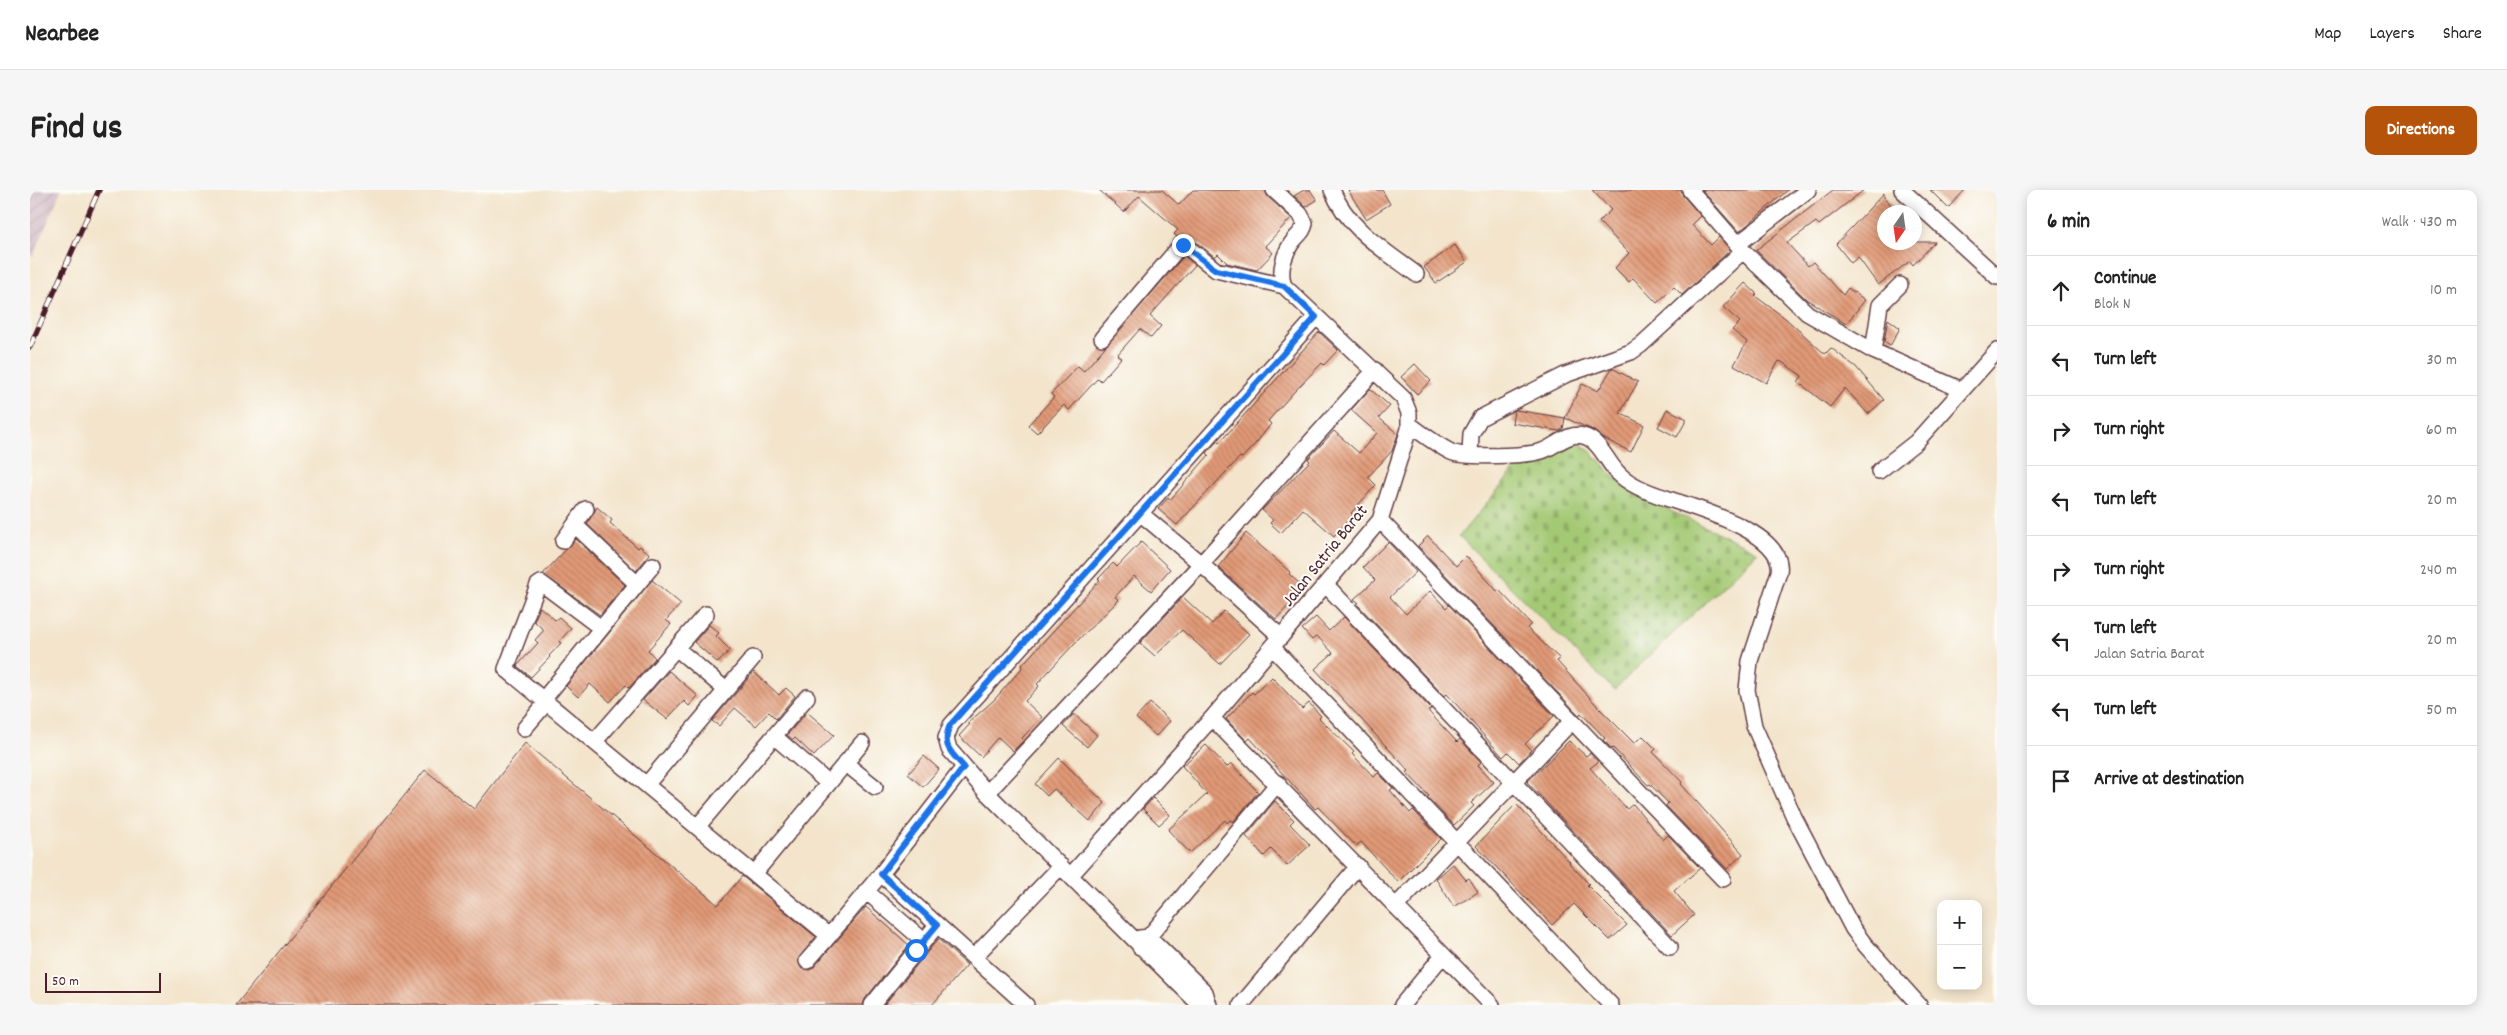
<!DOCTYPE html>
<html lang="en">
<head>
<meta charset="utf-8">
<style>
	:root { --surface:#fff; --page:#f6f6f6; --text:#222; --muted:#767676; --line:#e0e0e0; --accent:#b45309 }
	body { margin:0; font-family:Dekko,sans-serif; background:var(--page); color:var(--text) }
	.controls { position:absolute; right:15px; bottom:15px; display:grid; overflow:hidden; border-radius:10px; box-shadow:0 2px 12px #0003 }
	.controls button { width:45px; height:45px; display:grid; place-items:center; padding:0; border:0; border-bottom:1px solid var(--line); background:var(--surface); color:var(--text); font:25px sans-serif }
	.compass { position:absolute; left:1847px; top:15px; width:45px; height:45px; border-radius:50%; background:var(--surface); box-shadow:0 2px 12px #0003; rotate:193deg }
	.scale { position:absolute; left:15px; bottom:12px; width:116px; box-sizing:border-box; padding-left:5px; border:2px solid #4a1f2b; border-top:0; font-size:14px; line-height:18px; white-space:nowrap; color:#4a1f2b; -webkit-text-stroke:4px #fdfcf7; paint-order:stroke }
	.stop { position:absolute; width:15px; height:15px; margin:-11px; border:4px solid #1a73e8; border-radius:50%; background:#fff }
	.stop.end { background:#1a73e8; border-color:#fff; box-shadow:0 1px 5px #0008 }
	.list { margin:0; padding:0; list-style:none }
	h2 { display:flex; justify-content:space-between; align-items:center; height:65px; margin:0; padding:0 20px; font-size:21px }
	h2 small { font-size:16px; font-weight:400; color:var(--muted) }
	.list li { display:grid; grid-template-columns:32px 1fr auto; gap:15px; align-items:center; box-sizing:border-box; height:70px; padding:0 20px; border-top:1px solid var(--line) }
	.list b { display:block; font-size:19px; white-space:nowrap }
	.list p { margin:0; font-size:16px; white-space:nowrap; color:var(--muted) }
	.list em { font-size:16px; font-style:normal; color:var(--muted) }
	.icon { flex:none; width:28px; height:28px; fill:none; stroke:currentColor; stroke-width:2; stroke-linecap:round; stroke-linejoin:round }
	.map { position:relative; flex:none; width:1967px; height:815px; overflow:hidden; border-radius:10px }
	header { display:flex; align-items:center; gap:30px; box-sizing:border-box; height:70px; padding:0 25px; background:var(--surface); border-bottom:1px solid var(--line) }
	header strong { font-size:24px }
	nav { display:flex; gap:28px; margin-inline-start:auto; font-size:18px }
	.intro { display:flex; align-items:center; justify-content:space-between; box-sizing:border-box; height:120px; padding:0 30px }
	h1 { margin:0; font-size:35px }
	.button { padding:12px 22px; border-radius:10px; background:var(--accent); color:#fff; font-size:18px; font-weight:700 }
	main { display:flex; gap:30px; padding:0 30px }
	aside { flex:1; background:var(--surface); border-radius:10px; box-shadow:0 2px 12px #0003 }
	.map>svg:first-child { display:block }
	.industrial { fill:url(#industrial-furrows) }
	.cemetery { fill:url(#cemetery-stones); stroke:#777450 }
	.building { fill:url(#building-back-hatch) }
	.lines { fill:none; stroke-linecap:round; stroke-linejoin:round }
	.street-casing { stroke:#633d43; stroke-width:18 }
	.street { stroke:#fff; stroke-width:15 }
	.rail-casing { stroke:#4a1f2b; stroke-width:5.5 }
	.rail { stroke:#fdfcf7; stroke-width:4; stroke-dasharray:11; stroke-linecap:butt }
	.route { stroke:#1a73e8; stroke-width:6 }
	.labels { text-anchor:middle; stroke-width:4; stroke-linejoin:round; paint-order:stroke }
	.street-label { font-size:18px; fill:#4a1f2b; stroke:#fdfcf7 }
</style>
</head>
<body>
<header>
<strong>Nearbee</strong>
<nav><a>Map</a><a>Layers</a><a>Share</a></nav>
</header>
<div class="intro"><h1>Find us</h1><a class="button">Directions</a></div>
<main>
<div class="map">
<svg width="1967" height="815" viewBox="0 0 1967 815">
	<defs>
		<pattern id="industrial-furrows" width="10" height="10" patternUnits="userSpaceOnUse" patternTransform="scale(1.25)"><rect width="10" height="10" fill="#d2bdc8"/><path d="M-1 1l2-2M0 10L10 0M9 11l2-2" fill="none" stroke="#b6a2ac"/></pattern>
		<pattern id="cemetery-stones" width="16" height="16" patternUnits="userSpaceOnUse" patternTransform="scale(1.25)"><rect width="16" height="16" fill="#a4c974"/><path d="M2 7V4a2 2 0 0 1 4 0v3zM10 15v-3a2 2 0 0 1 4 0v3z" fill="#8fac65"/></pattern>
		<pattern id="building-back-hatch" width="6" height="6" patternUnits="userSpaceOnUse" patternTransform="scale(1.25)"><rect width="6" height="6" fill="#e19a77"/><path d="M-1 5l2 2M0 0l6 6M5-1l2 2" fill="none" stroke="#b87d62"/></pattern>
	</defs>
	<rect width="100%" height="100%" fill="#fdfcf7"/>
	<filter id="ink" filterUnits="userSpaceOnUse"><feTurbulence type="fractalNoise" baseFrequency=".02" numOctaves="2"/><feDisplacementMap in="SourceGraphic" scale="10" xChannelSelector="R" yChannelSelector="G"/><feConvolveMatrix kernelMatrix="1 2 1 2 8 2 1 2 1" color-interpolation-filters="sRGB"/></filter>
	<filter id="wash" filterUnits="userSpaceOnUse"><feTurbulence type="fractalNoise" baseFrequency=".0096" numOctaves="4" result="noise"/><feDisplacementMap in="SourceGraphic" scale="20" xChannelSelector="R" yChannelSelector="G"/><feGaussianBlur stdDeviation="1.12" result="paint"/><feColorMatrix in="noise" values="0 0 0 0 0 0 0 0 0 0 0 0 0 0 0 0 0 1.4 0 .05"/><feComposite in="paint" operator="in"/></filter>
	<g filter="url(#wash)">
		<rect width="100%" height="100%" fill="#f3e4cb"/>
		<path class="industrial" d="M0,0H31L3,67L0,64Z"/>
		<path class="cemetery" d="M1546,252C1568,261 1578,287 1600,300C1640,323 1686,340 1728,362L1584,500L1429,346L1492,271Z"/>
		<g id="blocks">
			<path class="building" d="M1069,0H1132L1149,15L1163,0H1235L1238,7L1261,28L1235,56L1243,63L1227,80L1197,73L1188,64L1185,67L1161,48L1147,47L1144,44L1148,40L1109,6L1094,22Z
				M1274,0H1280L1287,10L1276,17L1264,6Z
				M1318,0H1352L1360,14L1336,29Z
				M1562,0H1651L1653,6L1671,26L1662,35L1681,55L1689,47L1700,60L1652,105L1644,97L1627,113L1603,88L1599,92L1585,78L1599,63L1569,32L1581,20Z
				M1672,0H1758L1709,42Z
				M1803,0H1834L1789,35L1786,32L1757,53L1778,76L1783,72L1813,105L1818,98L1835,110L1816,134L1776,109L1726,60Z
				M1900,0H1935L1918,18Z
				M1854,3V7L1867,22H1854V52H1905L1883,75L1880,71L1848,95L1828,67L1821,73L1806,54Z
				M1425,55L1437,72L1406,93L1394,77Z
				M1154,66L1165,75L1120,126L1131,136L1121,148L1110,139L1087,165L1091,168L1071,191L1068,188L1039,220L1034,215L1007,243L998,235L1024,207L1021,204L1048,176L1054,181Z
				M1715,93L1727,104L1725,106L1755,128L1795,164L1801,158L1826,177L1854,210L1838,224L1815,198L1800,217L1768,192L1772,186L1752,172L1749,171L1736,193L1704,175L1717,152L1702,140L1710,132L1693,117Z
				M1858,129L1870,138L1860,156L1854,152Z
				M1289,142L1308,160L1294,175L1292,173L1262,204L1238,231L1241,234L1227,252L1212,268L1210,267L1147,335L1128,319L1138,308L1140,310L1179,265L1177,263L1187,251L1189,253Z
				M1385,174L1401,191L1387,204L1371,187Z
				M1582,178L1608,192L1590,223L1614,235L1601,262L1573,248L1563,240L1535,228L1552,194L1568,201Z
				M1340,199L1360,216L1349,228L1368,244L1362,261L1338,287L1346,295L1321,323L1323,325L1304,346L1273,319L1251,343L1240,333L1243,330L1232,320L1280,271L1278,269L1304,241L1329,263L1347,243L1321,220Z
				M1637,219L1657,229L1647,247L1628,237Z
				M1486,220L1535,228L1533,239L1529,241L1482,233L1484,221Z
				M567,317L582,330L580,333L608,358L610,356L620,364L606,381L557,334Z
				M1216,343L1260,382L1259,384L1271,395L1256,410L1260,414L1246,429L1188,377Z
				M1398,346L1426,376L1436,366L1467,401L1469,400L1501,434L1497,438L1530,469L1527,471L1569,518L1604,553L1613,546L1626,559L1623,562L1652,592L1651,594L1713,664L1697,679L1636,616L1638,613L1620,594L1618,595L1583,558L1582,559L1573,550L1575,548L1551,523L1549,525L1388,356Z
				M546,349L595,395L570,425L513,384Z
				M1111,352L1140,379L1121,401L1104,386L1085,407L1089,410L1044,454L1007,494L1009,496L995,511L1012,527L992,548L994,550L983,561L968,547L951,567L929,546L940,534L938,533L964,510L992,478L991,476L1070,390L1068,389L1083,373L1087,377Z
				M1358,352L1386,382L1360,407L1376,424L1400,401L1416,418L1419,415L1524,526L1495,554L1501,560L1489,573L1478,562L1473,567L1417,504L1414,506L1327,414L1329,413L1324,409L1345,390L1333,377Z
				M622,390L651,414L636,430L641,434L618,460L625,468L599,498L596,495L580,512L560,494L548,507L536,496Z
				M1153,407L1182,434L1194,421L1219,444L1190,474L1152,440L1125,466L1110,453Z
				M510,417L525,430L529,427L541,438L529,452L531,453L519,466L520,467L501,487L487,476L508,453L505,450L514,440L504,431Z
				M1286,427L1299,441L1314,427L1401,519L1398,521L1427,552L1430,549L1451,572L1448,575L1464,592L1441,613L1444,616L1424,635L1397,607L1399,606L1377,583L1379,581L1285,479L1303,463L1287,446L1282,450L1272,439Z
				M679,435L689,443L686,446L700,460L688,473L664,452Z
				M639,481L668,506L659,516L654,511L637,529L613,510Z
				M724,482L749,505L756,498L765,506L746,529L739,522L726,536L705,518L689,536L682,531Z
				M1242,487L1272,519L1279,513L1291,526L1289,528L1324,562L1322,564L1344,587L1348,583L1363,598L1360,600L1380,623L1383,620L1411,649L1368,692L1331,652L1326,656L1288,617L1285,619L1220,548L1217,551L1196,529L1222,502L1224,504Z
				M1120,513L1140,531L1126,546L1106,528Z
				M777,522L804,545L784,566L765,548L763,550L757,545Z
				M1044,524L1067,545L1057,557L1033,536Z
				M1539,551L1556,566L1560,563L1568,572L1560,578L1597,619L1603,614L1633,650L1638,645L1670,678L1644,701L1664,725L1642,745L1497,592Z
				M495,553L688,715L712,686L786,747L768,769L771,778L780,780L784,777L836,717L879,755L835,809L833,815H206L395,580L444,619Z
				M1176,555L1197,577L1201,573L1228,602L1203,632L1200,630L1197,633L1195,630L1160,663L1138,640L1177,604L1152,576Z
				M894,566L909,579L893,597L878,584Z
				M1029,568L1075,613L1060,631L1024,599L1017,606L1005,594Z
				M1123,608L1140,625L1129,635L1113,619Z
				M1245,611L1264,630L1260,634L1280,655L1257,676L1241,659L1234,666L1216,646Z
				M1486,614L1540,672L1539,673L1559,694L1557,695L1597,735L1580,750L1544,714L1522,735L1446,656Z
				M1423,674L1436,690L1439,688L1448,702L1424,717L1406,689Z
				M908,749L937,775L902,815H854Z"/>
		</g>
	</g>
	<g filter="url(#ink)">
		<use href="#blocks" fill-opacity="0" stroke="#633d43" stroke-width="1"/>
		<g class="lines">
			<g class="street-casing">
				<path id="street" d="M1302,0C1318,39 1354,60 1386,84
					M1660,0L1713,61L1777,123L1843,161L1932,200
					M1872,0L1967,87
					M1708,54L1778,0
					M1072,148L1151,55L1156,56L1186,80L1254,96
					M1843,161L1850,115L1870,95
					M1380,235C1393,244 1407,255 1421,262C1435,268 1497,266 1512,261C1526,256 1538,242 1553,246C1570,250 1577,273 1589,284C1601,296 1620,303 1636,308C1664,318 1756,342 1749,382L1720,471L1717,500L1724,536L1764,627L1823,739L1836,756L1889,815
					M1440,265L1441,244L1450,228L1535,185L1601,162L1611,155L1713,61
					M1849,281L1886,252L1967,161
					M1110,323L1171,374L1251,447
					M1350,330L1693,689
					M545,335L607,394
					M533,351L556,319
					M1296,395L1640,757
					M571,438L511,393L508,395L476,479L799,746L851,684L934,577
					M646,458L696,500
					M1243,458L1581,815
					M513,510L623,375
					M1182,528L1462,815
					M494,539L516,513
					M745,547L798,593
					M565,551L676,424
					M815,573L845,597
					M617,594L723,468
					M957,603L1171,374L1345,180
					M668,636L777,507
					M724,684L832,553
					M851,684L996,815
					M1041,685L1182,528L1350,330L1379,239V223L1373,208L1254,96C1248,81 1255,61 1264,50C1269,44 1274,41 1275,33L1270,24L1244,0
					M836,701L894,751
					M1366,716L1542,531
					M1110,748L1119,747L1175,802L1179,815
					M1110,757L1248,593
					M944,767L1031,676
					M777,771L799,746
					M842,815L907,735
					M1175,815L1166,811L957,603L919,559L916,548L921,535L1286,127
					M1211,815L1328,676
					M1372,815L1413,765"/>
			</g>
			<use href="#street" class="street"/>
			<g class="rail-casing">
				<path id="rail" d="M0,157L69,0"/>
			</g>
			<use href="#rail" class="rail"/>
		</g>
	</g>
	<g class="lines" filter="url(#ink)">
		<path class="route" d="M886,760L907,735L851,684L934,577C921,562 911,556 920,535L1286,127L1254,96L1186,80L1153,55"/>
	</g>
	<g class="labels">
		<g class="street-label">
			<text transform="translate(1294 365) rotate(-51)" y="6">Jalan Satria Barat</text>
		</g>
	</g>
</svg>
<div class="controls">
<button>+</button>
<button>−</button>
</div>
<svg class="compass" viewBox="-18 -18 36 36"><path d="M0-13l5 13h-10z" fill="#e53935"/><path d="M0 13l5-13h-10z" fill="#767676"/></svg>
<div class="scale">50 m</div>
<div class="stop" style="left:886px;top:760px"></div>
<div class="stop end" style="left:1153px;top:55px"></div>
</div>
<aside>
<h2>6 min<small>Walk · 430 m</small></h2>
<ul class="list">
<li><svg class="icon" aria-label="ahead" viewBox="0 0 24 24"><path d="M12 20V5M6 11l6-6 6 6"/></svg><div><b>Continue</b><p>Blok N</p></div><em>10 m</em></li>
<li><svg class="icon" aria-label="left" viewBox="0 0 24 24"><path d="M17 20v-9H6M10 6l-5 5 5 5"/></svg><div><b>Turn left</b></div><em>30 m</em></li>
<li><svg class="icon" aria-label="right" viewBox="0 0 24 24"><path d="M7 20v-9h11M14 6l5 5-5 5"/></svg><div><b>Turn right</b></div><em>60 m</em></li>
<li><svg class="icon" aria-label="left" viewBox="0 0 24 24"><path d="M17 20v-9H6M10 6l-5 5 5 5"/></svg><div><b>Turn left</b></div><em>20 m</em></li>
<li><svg class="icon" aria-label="right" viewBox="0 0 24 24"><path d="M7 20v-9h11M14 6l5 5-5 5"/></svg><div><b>Turn right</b></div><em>240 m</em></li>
<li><svg class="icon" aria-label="left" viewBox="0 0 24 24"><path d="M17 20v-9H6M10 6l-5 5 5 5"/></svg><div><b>Turn left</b><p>Jalan Satria Barat</p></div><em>20 m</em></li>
<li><svg class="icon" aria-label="left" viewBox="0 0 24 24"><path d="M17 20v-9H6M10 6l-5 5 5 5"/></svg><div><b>Turn left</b></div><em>50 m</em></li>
<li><svg class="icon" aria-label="arrive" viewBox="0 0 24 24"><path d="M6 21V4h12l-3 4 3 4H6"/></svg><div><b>Arrive at destination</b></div></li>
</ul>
</aside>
</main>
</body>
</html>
